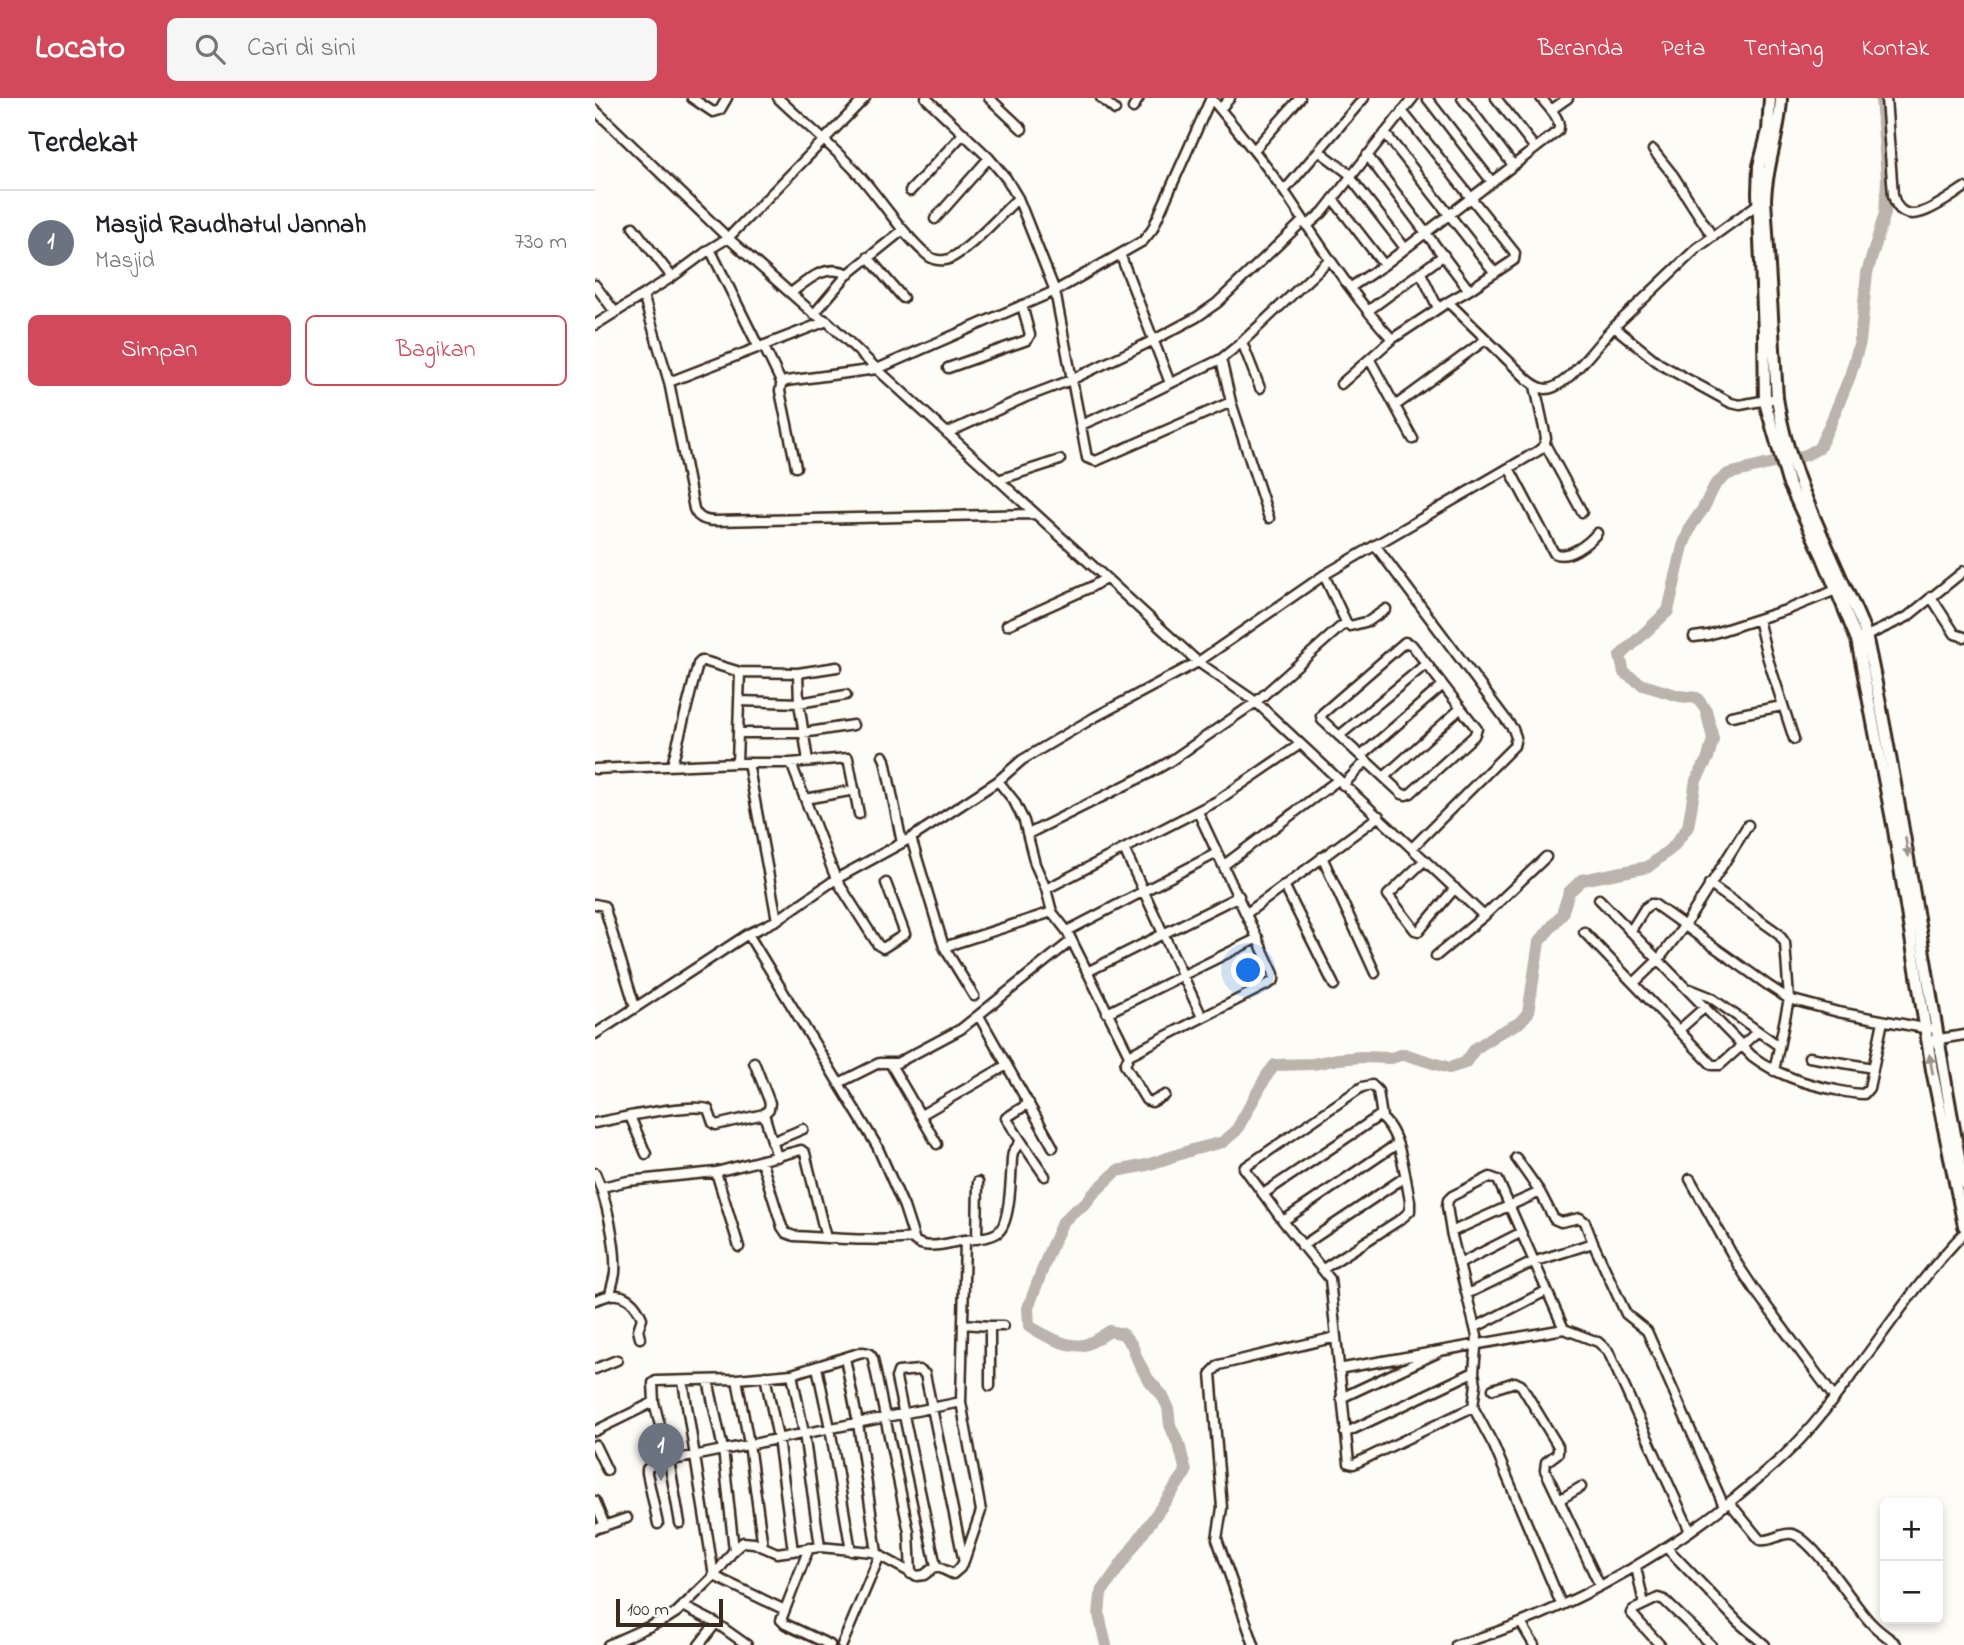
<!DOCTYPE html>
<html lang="id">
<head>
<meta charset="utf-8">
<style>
	:root { --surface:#fff; --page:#f6f6f6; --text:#202124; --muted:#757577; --line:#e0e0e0; --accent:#d1495b }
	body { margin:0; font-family:"Indie Flower",sans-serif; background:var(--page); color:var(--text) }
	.controls { position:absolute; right:21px; bottom:21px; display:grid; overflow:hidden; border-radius:10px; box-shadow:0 4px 10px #0003 }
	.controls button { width:63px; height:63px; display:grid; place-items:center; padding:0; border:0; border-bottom:2px solid var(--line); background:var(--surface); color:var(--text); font:35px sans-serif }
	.scale { position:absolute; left:21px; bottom:18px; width:107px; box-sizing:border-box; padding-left:7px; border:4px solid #3b2a1e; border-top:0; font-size:19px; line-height:24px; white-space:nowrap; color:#3b2a1e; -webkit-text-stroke:5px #fdfcf7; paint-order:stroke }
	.you { position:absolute; left:654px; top:873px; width:24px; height:24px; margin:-18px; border:5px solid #fff; border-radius:50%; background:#1a73e8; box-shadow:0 0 0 10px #1a73e833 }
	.badge { display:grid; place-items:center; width:46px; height:46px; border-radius:50%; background:var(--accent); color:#fff; font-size:23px; font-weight:700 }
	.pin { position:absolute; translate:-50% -58px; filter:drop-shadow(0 2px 4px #0008) }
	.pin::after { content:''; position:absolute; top:37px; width:24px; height:21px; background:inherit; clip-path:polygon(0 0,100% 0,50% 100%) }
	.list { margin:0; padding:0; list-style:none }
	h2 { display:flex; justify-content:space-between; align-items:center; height:91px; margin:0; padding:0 28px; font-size:30px }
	h2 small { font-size:23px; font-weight:400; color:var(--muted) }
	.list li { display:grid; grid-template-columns:46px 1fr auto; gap:21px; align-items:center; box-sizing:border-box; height:105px; padding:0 28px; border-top:2px solid var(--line) }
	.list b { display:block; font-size:26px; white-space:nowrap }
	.list p { margin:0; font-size:23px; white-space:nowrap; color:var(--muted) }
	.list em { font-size:23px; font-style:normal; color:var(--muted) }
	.actions { display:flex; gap:14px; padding:21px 28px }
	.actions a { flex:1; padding:16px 0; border:2px solid var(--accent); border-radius:10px; text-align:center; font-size:24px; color:var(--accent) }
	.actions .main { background:var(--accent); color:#fff }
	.icon { flex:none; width:38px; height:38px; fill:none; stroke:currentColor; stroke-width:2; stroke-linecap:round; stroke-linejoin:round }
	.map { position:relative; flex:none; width:1369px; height:1547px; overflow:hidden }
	header { display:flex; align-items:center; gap:42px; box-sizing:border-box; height:98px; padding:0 35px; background:var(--accent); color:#fff }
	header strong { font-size:33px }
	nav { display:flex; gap:38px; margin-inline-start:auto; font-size:24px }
	.search { width:490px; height:63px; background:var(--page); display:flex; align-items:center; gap:18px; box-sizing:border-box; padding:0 24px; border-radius:10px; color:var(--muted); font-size:26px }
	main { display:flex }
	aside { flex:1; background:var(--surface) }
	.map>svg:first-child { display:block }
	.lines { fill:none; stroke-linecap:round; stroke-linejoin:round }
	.river { stroke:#bbb4ad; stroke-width:12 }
	.minor-casing { stroke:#3b2a1e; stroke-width:13 }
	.highway-casing { stroke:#3b2a1e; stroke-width:16 }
	.minor { stroke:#fdfcf7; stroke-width:8 }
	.highway { stroke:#fdfcf7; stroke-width:10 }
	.oneway { fill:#9c938a }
</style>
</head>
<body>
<header>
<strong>Locato</strong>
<div class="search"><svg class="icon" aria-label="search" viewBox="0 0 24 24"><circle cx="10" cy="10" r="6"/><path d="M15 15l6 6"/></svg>Cari di sini</div>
<nav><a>Beranda</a><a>Peta</a><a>Tentang</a><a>Kontak</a></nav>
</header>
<main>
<aside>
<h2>Terdekat<small></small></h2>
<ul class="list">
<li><span class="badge" style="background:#6b7280">1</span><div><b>Masjid Raudhatul Jannah</b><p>Masjid</p></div><em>730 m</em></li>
</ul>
<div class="actions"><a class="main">Simpan</a><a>Bagikan</a></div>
</aside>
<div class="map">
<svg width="1369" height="1547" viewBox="0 0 1369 1547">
	<rect width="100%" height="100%" fill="#fdfcf7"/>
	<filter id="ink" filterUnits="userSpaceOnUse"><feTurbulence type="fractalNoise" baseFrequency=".0143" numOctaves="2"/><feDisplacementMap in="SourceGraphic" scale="14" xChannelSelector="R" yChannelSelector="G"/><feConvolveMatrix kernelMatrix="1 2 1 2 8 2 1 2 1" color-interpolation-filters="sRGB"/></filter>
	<g filter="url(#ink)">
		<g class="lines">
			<path class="river" d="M511,1547L504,1517L506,1495L591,1374L585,1350L575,1327L573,1309L567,1297L553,1281L543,1263L537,1247L528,1236L515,1233C508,1237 498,1245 489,1247C471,1250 449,1237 434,1228L433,1210L454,1154L467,1125L478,1114L490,1106L498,1096L522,1073L552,1067L597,1052L628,1044L641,1033L672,977L680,967L718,966L743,961L766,959L796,960L809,956L854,970L870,965L880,951L902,936L924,925L933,915L944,844L967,816L974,794L987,782L1053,769L1078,749L1093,729L1101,682L1113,660L1118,641L1111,612L1102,600L1084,598L1048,587L1029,575L1025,558L1073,513L1088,448L1096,428L1108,411L1120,387L1133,376L1211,357L1224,350L1236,324L1255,278L1265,244L1272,175L1290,115L1292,81L1286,0"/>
			<g class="minor-casing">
				<path id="minor" d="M97,0L118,14L125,12L132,0
					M183,0C210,26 240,50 265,78C287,103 305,133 331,156C336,161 343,163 350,162C367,160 409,113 423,100
					M331,0L394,60L411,80L423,100L460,193L492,360L501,363L636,304
					M394,0L427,31
					M506,0L520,12
					M616,0C641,31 667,61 689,93C723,143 756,197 797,241L853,204L932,281C938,286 943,290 951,291C972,291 1004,243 1019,229L1065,266L1136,305L1145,307L1182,300
					M832,0L897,84
					M867,0L918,67
					M901,0L940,50
					M1291,0L1298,97C1307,137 1349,103 1369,90
					M538,10L544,0
					M625,11L635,0
					M0,12L133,140L219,216L232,223L282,271L603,564L661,604L889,818
					M956,12L973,0
					M807,13L920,155L919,162L874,192L853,204
					M790,35L900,175
					M659,52L705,0
					M1058,52L1078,77L1117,138
					M724,53L756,77
					M772,57L874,192
					M755,79L810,150
					M315,93L369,35
					M689,93L769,0
					M738,101L789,167
					M340,121L394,60
					M712,128L728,114L818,0
					M38,129L77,179
					M115,151L164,250
					M525,156L575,285
					M273,159L308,200
					M826,175L843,210
					M0,187L20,214
					M756,189L789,167L963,33C968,22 953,9 946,0
					M196,195C214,181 230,165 254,176
					M48,197L74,284L99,411C103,421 111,423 121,423L440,416
					M774,212L849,157
					M219,216L252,177L308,132
					M0,227L77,179L115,151L133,140L270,0
					M1019,229L1102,150L1163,106
					M647,244L665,290
					M169,249L187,286
					M626,261L636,304L674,420
					M775,262L818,341
					M353,270L432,242L435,237L427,207
					M74,284L232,223
					M746,286L797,241
					M800,308L890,242
					M486,327L529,308L626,261L647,244L735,161
					M352,335L431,299L476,282L559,242L602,219L622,205L708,123
					M950,346L987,414
					M201,369L185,293L186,287L191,283L282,271L460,193L548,143L557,132L616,0
					M914,370L959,455C972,462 993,446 1002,435
					M403,382L465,362
					M780,447L918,631L921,639L919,648L817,750
					M729,477L751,524L755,528L774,523L791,511
					M1336,499L1360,536L1369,539
					M412,527L496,489L511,480
					M1099,539L1113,537L1163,521
					M1267,540L1312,519L1369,473
					M810,544L817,547L882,631L879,638L816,695L811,697L807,696L727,622L726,618L728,615Z
					M203,575L204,605L213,663
					M144,603L204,605L251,597
					M1136,618L1187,608
					M144,635H208L258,627
					M744,638L831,566
					M1199,641L1172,558L1163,521L1194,511L1246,490
					M288,658L290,662L307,745
					M766,658L848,587
					M142,665L145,574
					M153,665L182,822
					M196,665L241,781L283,847L288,850L310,836L291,785
					M77,667L103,566L106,563H109L145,574L203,575L242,569
					M0,671L142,665H196L253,660L264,716
					M789,679L866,610
					M403,683L419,703L429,723L440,766L451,791L457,814L472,833L534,957L675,885L679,882V876L603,714
					M748,687L771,663
					M210,701L260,692
					M433,736L553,676L574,664L661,604L751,524
					M316,740L349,849L457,814
					M529,751L607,919
					M727,759L780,875
					M830,762L793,797L820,832L824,833L860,790
					M629,767L743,682
					M1114,786L1183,835L1190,845L1194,901L1179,973
					M689,787L739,887
					M451,791L622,703L704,647
					M1004,801L1157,958C1182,977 1210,986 1241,992C1250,994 1260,996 1269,996L1274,990L1288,923
					M0,806L9,808L40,909
					M652,815L784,718
					M472,833L622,755
					M989,834L1117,967H1125L1162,934
					M1035,834L1050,810L1056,806H1059L1174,888L1194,901L1243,914L1334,931
					M349,849L379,898
					M841,858L889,818L951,759
					M492,874L644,798
					M1039,885L1064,861L1090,827L1153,727
					M1095,891L1115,899L1184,948
					M512,915L663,840
					M384,918L458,1049
					M1084,932L1110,909
					M0,936L153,836L182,822L241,781L316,740L403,683L427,662L500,619L603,564L729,477L943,353L949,348L951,340L940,288
					M1332,943L1369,937
					M534,957L530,967L551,1002L557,1004L570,997
					M1214,959L1278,970
					M159,964L175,1005L174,1011L169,1016L182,1059
					M295,965L342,1046
					M244,985L284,965H302L366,931L476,843
					M326,1017L412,967
					M35,1018L51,1056
					M787,1019L783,993L777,987L767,989L649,1070L688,1123L735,1181L754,1365L759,1366L878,1309
					M0,1025C24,1020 93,1005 113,1011L118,1025L121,1027L169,1016
					M426,1043L450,1078
					M177,1044L208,1031
					M921,1060L945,1094L959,1121L966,1124L985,1120L990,1124L998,1145L1031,1216L1052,1233L1129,1408
					M166,1062L187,1129L191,1135L199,1138C240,1140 279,1144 319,1140
					M121,1074L144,1149
					M0,1075C11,1099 22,1148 20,1175C19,1182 16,1190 15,1197L0,1202
					M1095,1081L1143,1167L1159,1191L1239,1299
					M7,1089L33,1083L121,1074L206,1052L210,1055L231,1140
					M668,1096L784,1018C806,1032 810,1079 815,1103V1113L806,1121L728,1171
					M688,1123L802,1046
					M856,1134L945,1094
					M382,1141L383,1084
					M370,1142C380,1141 394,1140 402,1135C416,1127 416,1075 417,1060L418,1054L426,1043L411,1020L434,1005
					M707,1148L810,1079
					M864,1166L925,1135
					M872,1196L938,1164L998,1145
					M15,1197C32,1195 41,1206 47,1220L43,1232L45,1240
					M368,1226L395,1228V1288
					M395,1228H408
					M881,1229L951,1193
					M250,1260L263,1325L282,1455
					M222,1269L235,1330L256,1453
					M0,1271L22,1262
					M743,1271L969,1231
					M197,1276L209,1335L225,1449
					M170,1278L183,1340L198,1453
					M142,1281L154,1346L168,1449
					M113,1282L128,1351L139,1452
					M88,1283L119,1478L190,1512
					M898,1291L920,1284L926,1287L963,1348V1355L951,1364L950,1372L1005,1488
					M746,1300L842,1255
					M0,1333L59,1304
					M750,1335L879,1274
					M0,1347L12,1372
					M964,1402L986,1389
					M0,1403L10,1428
					M1134,1404L1165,1442C1177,1444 1186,1434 1197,1436C1218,1440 1259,1508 1276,1525C1283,1533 1293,1539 1301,1546
					M85,1425L74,1363L59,1304L58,1285L61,1283L142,1281L197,1276L267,1254C272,1254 276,1255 278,1261L314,1434L316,1476
					M63,1426L52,1375V1371L58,1366L366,1304
					M0,1431L32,1420
					M214,1450L186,1522L190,1526L235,1547
					M1072,1450L1143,1524L1170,1547
					M341,1468L301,1280L303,1274L324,1272L330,1276L368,1460
					M1041,1469L1049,1506
					M966,1506L899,1348L878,1309L881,1286L879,1274L882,1238L856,1134L852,1108L853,1102L857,1098L895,1079L903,1082L969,1231L1003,1244L1013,1253L1095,1433
					M88,1508L121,1525L152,1547
					M926,1525L939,1547
					M13,1547L71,1521L82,1514L119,1478L139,1452L148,1444L159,1445L182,1455L225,1449L278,1454L322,1478L329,1477L341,1468L358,1476L365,1470L369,1463L386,1413L366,1304L370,1142C355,1144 332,1153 320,1143L309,1109L282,1048L153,836
					M104,1547L121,1525
					M247,1547L285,1457
					M659,1547L622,1441L627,1410L616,1275L624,1267L741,1239
					M861,1547C962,1518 1059,1464 1141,1399C1166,1378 1190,1359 1211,1335C1267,1271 1310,1196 1369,1135
					M1065,1547L1036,1515L1038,1512L1063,1500L1069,1502L1116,1547"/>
			</g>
			<g class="highway-casing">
				<path id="highway" d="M1175,0L1173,33L1164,68L1163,95L1169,235L1170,304L1193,384L1228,460L1262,542L1299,732L1337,972L1369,1128
					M1186,0C1185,35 1171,67 1170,102L1182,300C1191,363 1220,421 1245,478C1254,498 1264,517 1271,537C1310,719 1334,903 1369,1085"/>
			</g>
			<use href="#minor" class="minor"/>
			<use href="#highway" class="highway"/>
		</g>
		<defs><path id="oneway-solid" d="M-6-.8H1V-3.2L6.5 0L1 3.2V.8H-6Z" transform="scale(1.75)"/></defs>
		<g class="oneway">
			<use href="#oneway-solid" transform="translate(1312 749) rotate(80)"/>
			<use href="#oneway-solid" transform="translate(1336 966) rotate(-100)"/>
		</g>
	</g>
</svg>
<div class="controls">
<button>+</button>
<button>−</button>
</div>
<div class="scale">100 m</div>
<div class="you"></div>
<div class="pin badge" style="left:66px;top:1383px;background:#6b7280">1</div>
</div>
</main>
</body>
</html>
